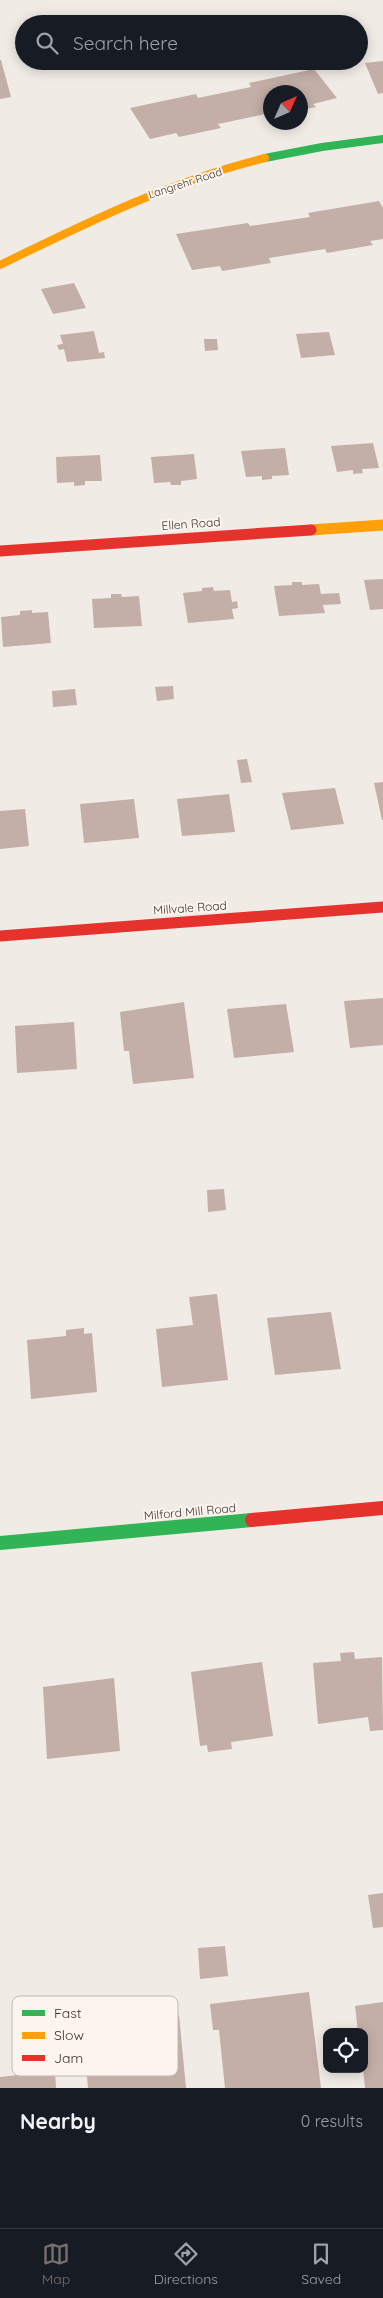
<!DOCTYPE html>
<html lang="en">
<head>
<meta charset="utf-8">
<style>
	:root { --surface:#171b24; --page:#20242c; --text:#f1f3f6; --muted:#9ea1a6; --line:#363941; --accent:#7a716c }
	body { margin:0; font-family:Quicksand,sans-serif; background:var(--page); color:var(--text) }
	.controls { position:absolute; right:15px; bottom:15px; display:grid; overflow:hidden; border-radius:10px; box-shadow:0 2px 12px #0003 }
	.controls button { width:45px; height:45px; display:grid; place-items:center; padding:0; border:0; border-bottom:1px solid var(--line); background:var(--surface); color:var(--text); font:25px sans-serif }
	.compass { position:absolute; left:263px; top:85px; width:45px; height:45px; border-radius:50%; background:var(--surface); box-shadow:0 2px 12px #0003; rotate:45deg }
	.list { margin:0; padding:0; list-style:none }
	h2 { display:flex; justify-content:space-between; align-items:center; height:65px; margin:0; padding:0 20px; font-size:21px }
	h2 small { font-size:16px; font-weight:400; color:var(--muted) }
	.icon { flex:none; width:28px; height:28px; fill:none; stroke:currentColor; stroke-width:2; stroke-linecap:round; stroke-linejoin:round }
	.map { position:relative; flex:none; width:383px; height:2088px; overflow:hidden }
	.search { position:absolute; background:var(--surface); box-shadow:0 2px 12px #0003; left:15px; right:15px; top:15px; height:55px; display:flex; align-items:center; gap:12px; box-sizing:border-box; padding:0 18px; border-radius:28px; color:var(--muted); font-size:19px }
	.sheet { height:140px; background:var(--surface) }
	nav { display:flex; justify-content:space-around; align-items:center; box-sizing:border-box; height:70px; border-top:1px solid var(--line); background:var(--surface); font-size:14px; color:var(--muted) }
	nav a { display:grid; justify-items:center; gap:2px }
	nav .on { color:var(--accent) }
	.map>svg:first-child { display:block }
	.building { fill:#c3afa7 }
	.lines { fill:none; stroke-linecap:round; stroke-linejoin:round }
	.fast-far1 { stroke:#30b455; stroke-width:8 }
	.fast { stroke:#30b455; stroke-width:14 }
	.slow-far1 { stroke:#ff9f0a; stroke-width:8 }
	.slow { stroke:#ff9f0a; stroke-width:11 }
	.jam-far1 { stroke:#e5322d; stroke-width:11 }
	.jam { stroke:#e5322d; stroke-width:14 }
	.labels { text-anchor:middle; stroke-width:4; stroke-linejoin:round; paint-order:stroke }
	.far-street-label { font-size:11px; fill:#3b302b; stroke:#fbf5ee }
	.street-label { font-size:12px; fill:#3b302b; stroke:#fbf5ee }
	.key { fill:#fbf5ee; stroke:#c1bab4; stroke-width:1 }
	.key-label { font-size:14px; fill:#3b302b }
</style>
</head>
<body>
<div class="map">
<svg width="383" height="2088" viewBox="0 0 383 2088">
	<rect width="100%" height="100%" fill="#f0ebe5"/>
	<path class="building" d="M0,60H1L11,97L0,99Z
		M383,61V93L378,94L365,63Z
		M314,69L337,98L313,104L316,107L300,110V92H270V113L218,124L221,128L179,137L176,133L150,139L130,108L196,94L198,98L251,87L249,83Z
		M379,201L383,208V239L370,241L373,245L327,253L325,249L269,258L271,263L222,271L220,266L192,270L176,234L248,223L250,226L310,217L308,213Z
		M74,283L86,308L53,314L41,289Z
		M94,331L99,353L104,352L105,358L67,362L64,349L59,350L57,345L63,344L60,335Z
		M329,332L335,355L301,358L296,334Z
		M204,339H217L218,350L205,351Z
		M373,443L379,468L362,469L363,473L353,474V470L337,472L331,446Z
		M285,448L289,475L272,476V479L262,480V476L246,477L241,451Z
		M194,454L197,479L181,481V485H171L170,482L154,483L151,457Z
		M100,455L102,481H85V485L74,486V482L57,483L56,457Z
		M383,579V609L370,610L364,580Z
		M292,582H302V585L319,584L321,594L339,593L341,604L323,605L325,613L279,616L274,586L292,585Z
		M213,587L214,591L230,590L232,602L237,601L238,608L232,609L234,619L188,623L183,593L202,591V588Z
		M111,594H121L122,597L139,596L142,626L94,628L92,599L111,598Z
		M32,610V613L48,612L51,643L3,647L1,617L20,615V611Z
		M173,686L174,699L157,701L155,687Z
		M75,689L77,705L53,707L52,691Z
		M247,759L252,782L241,783L237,760Z
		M383,782V820H382L374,783Z
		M335,788L344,824L291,830L282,793Z
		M229,794L235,832L182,836L177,799Z
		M134,799L139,838L84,843L80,804Z
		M25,809L29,846L0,849V811Z
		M383,998V1045L350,1048L344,1001Z
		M184,1002L194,1078L133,1084L129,1051H124L120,1012Z
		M286,1004L294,1052L234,1058L227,1009Z
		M74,1022L77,1069L17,1073L15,1026Z
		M224,1189L226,1210L208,1212L207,1190Z
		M217,1294L228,1380L162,1387L156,1329L193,1325L189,1297Z
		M331,1312L341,1369L275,1375L267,1318Z
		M84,1328V1334L92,1333L97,1392L31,1399L27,1340L66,1336V1330Z
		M354,1652L355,1659L382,1657L383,1730L370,1731L368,1717L318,1724L313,1663L341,1661L340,1653Z
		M262,1662L273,1736L231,1742L232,1749L208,1752L207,1745L200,1746L191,1672Z
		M114,1678L120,1751L47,1759L43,1687Z
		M383,1893V1927L373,1928L368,1895Z
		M225,1946L228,1976L200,1979L198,1948Z
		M309,1992L321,2088H225L219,2030H213L210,2004Z
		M383,2002V2088H365L363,2069L364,2032H358L355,2006Z
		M179,2015L186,2088H88L85,2054L132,2047L130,2021Z
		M55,2071L56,2088H0V2077Z"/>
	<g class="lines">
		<path class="fast-far1" d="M265,158L322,147L383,139"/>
		<path class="fast" d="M0,1543L252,1520"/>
		<path class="slow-far1" d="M0,265C86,223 171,181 265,158"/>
		<path class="slow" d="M311,530L383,525"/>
		<path class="jam-far1" d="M0,551L311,530
			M0,936L383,907"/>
		<path class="jam" d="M252,1520L383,1508"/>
	</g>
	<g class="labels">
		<g class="far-street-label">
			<text transform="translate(185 183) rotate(-18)" y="4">Langrehr Road</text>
		</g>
		<g class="street-label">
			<text transform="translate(191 524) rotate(-4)" y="4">Ellen Road</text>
			<text transform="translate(190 908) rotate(-4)" y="4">Millvale Road</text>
			<text transform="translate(190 1512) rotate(-5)" y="4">Milford Mill Road</text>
		</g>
	</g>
	<rect x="12" y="1996" width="166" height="80" rx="8" class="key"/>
	<rect x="22" y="2010" width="23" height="6" fill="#30b455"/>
	<rect x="22" y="2032" width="23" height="7" fill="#ff9f0a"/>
	<rect x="22" y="2055" width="23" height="6" fill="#e5322d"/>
	<g class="key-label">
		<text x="54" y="2018">Fast</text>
		<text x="54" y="2040">Slow</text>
		<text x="54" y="2063">Jam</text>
	</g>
</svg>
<div class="controls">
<button><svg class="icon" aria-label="locate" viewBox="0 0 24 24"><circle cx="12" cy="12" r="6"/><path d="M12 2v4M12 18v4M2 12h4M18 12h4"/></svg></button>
</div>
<svg class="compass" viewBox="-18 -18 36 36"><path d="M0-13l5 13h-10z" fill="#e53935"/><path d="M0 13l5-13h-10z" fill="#9ea1a6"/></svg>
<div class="search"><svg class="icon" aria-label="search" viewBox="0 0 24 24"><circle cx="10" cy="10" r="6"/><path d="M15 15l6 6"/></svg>Search here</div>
</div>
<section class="sheet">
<h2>Nearby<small>0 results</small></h2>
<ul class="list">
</ul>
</section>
<nav>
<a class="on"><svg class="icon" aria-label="map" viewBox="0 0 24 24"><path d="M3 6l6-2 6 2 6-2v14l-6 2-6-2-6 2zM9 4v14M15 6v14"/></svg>Map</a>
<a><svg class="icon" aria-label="directions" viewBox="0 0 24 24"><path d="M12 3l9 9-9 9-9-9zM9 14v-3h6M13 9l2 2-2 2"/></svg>Directions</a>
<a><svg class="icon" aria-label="saved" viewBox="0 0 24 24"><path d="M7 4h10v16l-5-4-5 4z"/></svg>Saved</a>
</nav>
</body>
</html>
